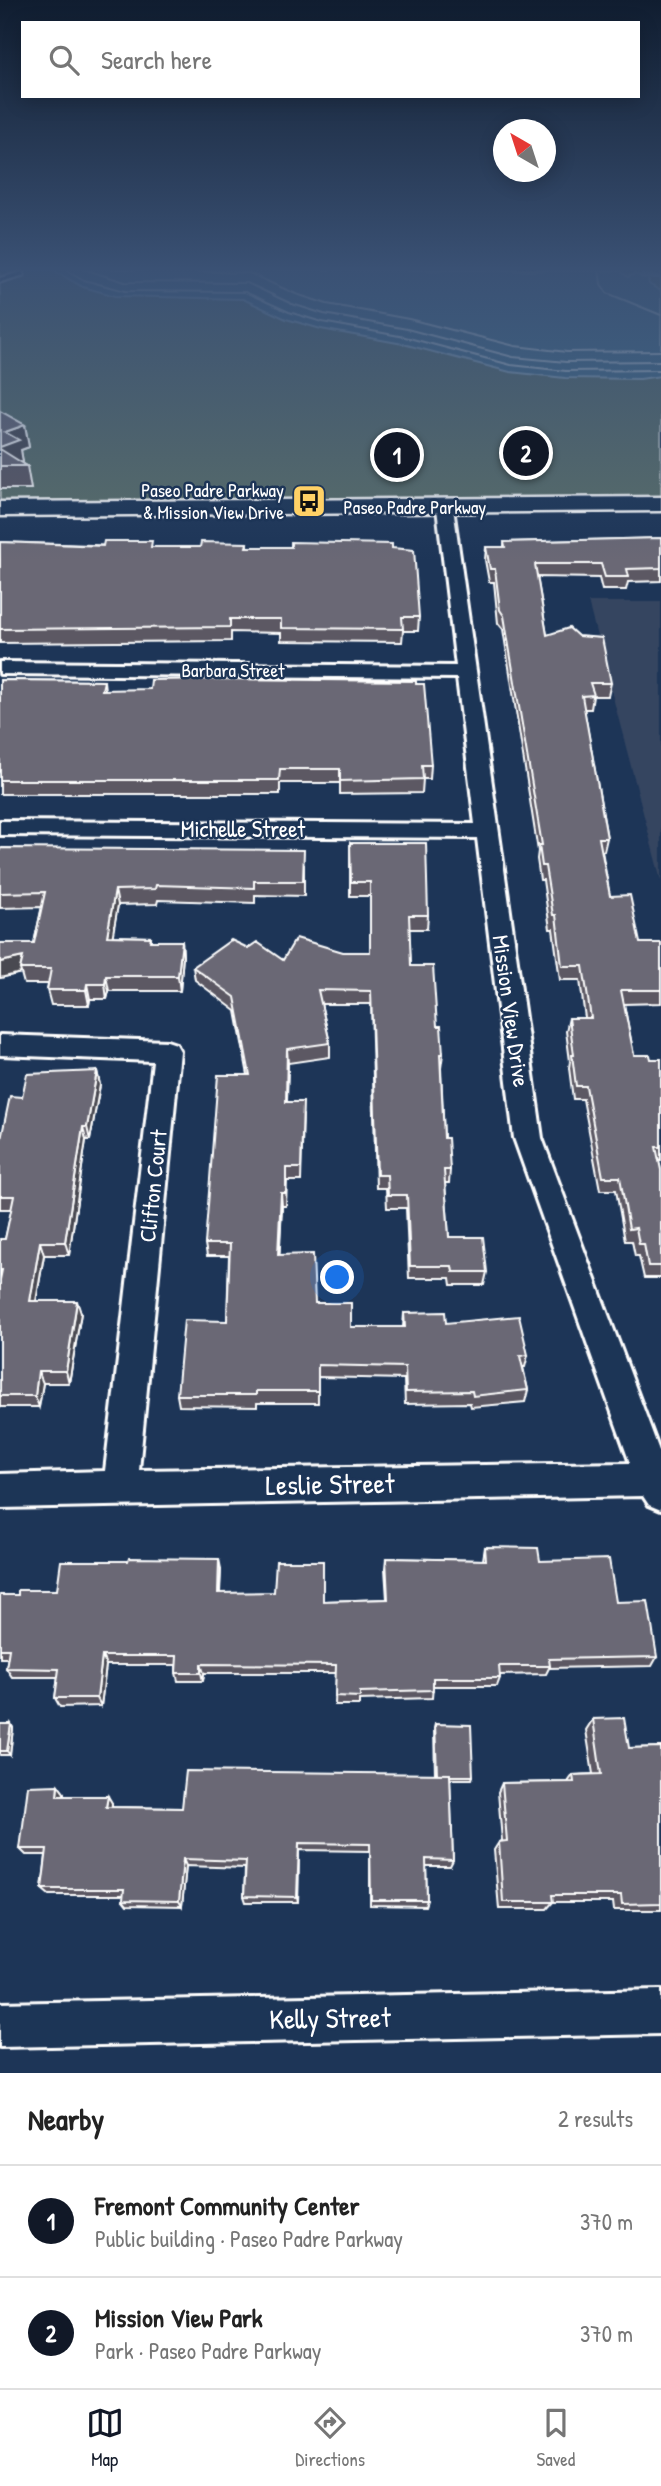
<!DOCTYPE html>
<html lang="en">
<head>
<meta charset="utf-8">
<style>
	:root { --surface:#fff; --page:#f2f2f2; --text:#222; --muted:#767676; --line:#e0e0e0; --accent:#111827 }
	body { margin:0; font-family:"Patrick Hand",sans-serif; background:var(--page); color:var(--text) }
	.compass { position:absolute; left:493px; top:119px; width:63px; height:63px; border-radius:50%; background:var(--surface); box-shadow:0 4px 18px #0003; rotate:321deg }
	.you { position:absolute; left:338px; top:1278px; width:24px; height:24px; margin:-18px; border:5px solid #fff; border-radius:50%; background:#1a73e8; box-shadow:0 0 0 10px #1a73e833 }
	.badge { display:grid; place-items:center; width:46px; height:46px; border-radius:50%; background:var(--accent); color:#fff; font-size:23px; font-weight:700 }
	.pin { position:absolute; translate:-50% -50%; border:4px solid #fff; box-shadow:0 2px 7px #0006 }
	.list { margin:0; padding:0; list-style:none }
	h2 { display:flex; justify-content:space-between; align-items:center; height:91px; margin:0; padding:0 28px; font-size:30px }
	h2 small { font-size:23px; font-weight:400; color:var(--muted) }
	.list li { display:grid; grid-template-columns:46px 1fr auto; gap:21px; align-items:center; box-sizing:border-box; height:112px; padding:0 28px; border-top:2px solid var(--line) }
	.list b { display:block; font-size:26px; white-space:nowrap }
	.list p { margin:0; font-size:23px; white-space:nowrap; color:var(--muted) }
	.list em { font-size:23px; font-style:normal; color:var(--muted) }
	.icon { flex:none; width:38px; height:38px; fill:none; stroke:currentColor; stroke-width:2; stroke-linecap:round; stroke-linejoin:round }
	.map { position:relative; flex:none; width:661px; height:2073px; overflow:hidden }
	.search { position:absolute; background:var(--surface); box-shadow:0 4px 18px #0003; left:21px; right:21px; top:21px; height:77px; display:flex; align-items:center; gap:18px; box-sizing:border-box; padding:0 24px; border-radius:0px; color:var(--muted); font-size:26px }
	.sheet { height:315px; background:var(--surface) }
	nav { display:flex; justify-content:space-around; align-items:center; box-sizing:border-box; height:98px; border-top:2px solid var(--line); background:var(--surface); font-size:19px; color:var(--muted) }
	nav a { display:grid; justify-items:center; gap:4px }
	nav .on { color:var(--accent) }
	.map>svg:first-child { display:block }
	.built { fill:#344460 }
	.green { fill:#5a6e69; stroke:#acb6b4; stroke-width:2 }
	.water { fill:#456f8c; stroke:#8fa9ba; stroke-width:2 }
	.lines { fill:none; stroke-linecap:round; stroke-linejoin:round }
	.shore { stroke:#b5c5d1; stroke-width:2 }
	.stream { stroke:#8fa9ba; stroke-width:4.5 }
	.service-casing { stroke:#fff; stroke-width:5 }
	.minor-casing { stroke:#fff; stroke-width:6 }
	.secondary-casing { stroke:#fff; stroke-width:5 }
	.service { fill:#1d3557; fill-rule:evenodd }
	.minor { fill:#1d3557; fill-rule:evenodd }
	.secondary { fill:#1d3557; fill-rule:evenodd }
	.wall { fill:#5b5964; stroke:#fff; stroke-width:2 }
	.shaded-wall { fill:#4a4951; stroke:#fff; stroke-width:2 }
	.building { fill:#6a6874; stroke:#fff; stroke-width:2 }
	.labels { text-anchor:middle; stroke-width:5; stroke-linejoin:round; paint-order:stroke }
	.far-poi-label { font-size:19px; fill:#fff; stroke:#1d3557; text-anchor:end }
	.far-street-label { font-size:19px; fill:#fff; stroke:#1d3557 }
	.street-label { font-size:23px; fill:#fff; stroke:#1d3557 }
	.near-street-label { font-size:28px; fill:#fff; stroke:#1d3557 }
</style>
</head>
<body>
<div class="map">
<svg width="661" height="2073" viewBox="0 0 661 2073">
	<rect width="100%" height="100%" fill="#1d3557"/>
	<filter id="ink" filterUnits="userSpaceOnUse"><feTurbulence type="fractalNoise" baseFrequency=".0143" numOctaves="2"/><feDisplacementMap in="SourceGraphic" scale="14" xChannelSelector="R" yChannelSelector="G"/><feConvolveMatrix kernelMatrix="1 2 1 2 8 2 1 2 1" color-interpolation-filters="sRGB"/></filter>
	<g filter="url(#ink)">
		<path class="built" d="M588,602H661V881Z"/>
		<path class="green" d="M661,269V499L0,504V270Z"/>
		<path class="water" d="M51,269L620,271L628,277L635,274L648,278L649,284L661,291V376L640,379L565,378L510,372L403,344L321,329L286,319L243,299L115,296L83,287Z"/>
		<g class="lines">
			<path class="shore" d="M65,269L84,280L125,291L245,292L289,312L322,322L405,337L511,365L566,371L661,370
				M83,269L125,282L247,283L292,304L324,314L407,329L513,357L566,362L661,361
				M118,269L249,273L296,294L327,304L409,319L515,346L567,352L661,351
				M599,269L601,284L607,293L661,315"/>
			<path class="stream" d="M641,276L661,277"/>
			<g class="service-casing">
				<path id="service" d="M22,272L24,275L0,282V278Z"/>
			</g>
			<g class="minor-casing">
				<path id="minor" d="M445,503L453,508L542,1138L661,1456V1510L649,1505L643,1496L0,1508V1474L105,1471L153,1061L0,1055V1035L167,1041L176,1044L180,1051L139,1470L630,1463L514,1138L477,838L0,835V821L475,824L457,678L0,674V662L456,666L437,508Z
					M661,1990V2034L0,2047V2003Z"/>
			</g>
			<g class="secondary-casing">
				<path id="secondary" d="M661,497V511L0,516V502Z"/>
			</g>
			<use href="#service" class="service"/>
			<use href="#minor" class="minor"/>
			<use href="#secondary" class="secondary"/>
		</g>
		<path class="wall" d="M0,411L25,425L29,447L21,450L23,462L21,463L27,466L31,489H0Z
			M661,538V581L628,582L626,590H602L599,578L537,577L547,635L611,683L608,696H593L591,709H584L607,838L604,851H602L610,896L640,943H661V1003L624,1004L634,1055L651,1059H661V1160H659L661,1170V1278H644L639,1256H635L632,1241H625L616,1190H600L583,1099H573L569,1068L570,1061L566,1031L569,1018H585L580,980H560L553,929H550L543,880H540L537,859L538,851L503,629L498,623L494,582H489L485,560L486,547H504V542Z
			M0,542L153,547H200L247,543V547L392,548L419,617L418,631H403L402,642L281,641V633L231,632V641L0,643Z
			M0,680L104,681L105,690L431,765L430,779H423L422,793L340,794V783H280V794H0Z
			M350,843L428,915L427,929H409L411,966L437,1026L443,1054L441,1068L444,1138L450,1170L449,1183H445L449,1237L487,1272L484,1285H451L450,1278H409L406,1208H387L386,1188H376L371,1004H321L330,1043V1057L288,1063L287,1102L303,1115L301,1181H287L286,1206H282L279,1255L315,1303L351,1327H403L404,1313L446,1323L528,1355L525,1367H523L528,1390L525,1402L471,1407L470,1403L405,1404L404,1379L318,1377V1403H257V1407L179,1406L177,1395L227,1321L229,1256H207L205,1244L248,1075L236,1011L195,980L193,967L248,948L283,960L343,952H370V896H350Z
			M0,848L304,865V896L255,895V903L158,900L157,904L118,905L112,936L151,937V941H182L183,956L180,991H109L107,999H90L89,1005H51L47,990L49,984H24L21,973L0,978V943H34L42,907L0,908Z
			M97,1071L100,1085L90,1140H86L69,1255H44L36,1301L81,1313L69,1383H43L39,1407H0V1239H5L12,1209H0V1144L22,1097Z
			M485,1547L540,1561L616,1602L657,1657L652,1666L549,1668L546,1674L500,1675V1678L497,1686H433L432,1698L359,1700V1705H335L336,1673H204L203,1681H178L176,1673V1665H106L101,1706L60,1707L55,1698L58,1677H12L6,1668L8,1658H0V1595H18L221,1569L220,1593L323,1601L387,1599L385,1568L386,1558L483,1560Z
			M593,1719L629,1748L661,1747V1910H614L613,1902H553L547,1909H499L494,1850L499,1842L502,1841L498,1792L502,1783L568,1782L573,1775L593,1774L586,1730Z
			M0,1724H11L13,1728L10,1755H0Z
			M435,1724L473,1776L472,1779H450L453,1860L450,1866H426L427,1900L425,1906L370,1905V1851L299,1850L298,1902H246L244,1896L245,1868L186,1866L182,1906L127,1905L123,1900L124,1895H49L42,1889L46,1855H26L20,1849L58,1785L64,1793V1796L112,1803V1807L182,1808L435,1774L434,1728Z"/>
		<path class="shaded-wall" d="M25,425L29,447L21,450L23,462L12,466L0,462V447L5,432Z
			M115,890L118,905L110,951L107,936Z
			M182,941L183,956L180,991L178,976Z
			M23,957L20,969L21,973L0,978V962Z
			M106,976L109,991L107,999L105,984Z
			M87,984L90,999L89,1005L86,990Z
			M287,1049L288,1063L286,1115V1102Z
			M97,1071L100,1085L90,1140L87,1127Z
			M83,1127L86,1140L69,1255L65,1242Z
			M281,1193L282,1206L279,1267L278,1255Z
			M40,1242L44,1255L34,1313L30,1301Z
			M77,1301L81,1313L69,1383L66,1371Z
			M38,1371L43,1383L39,1407L35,1396Z
			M219,1559L221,1569L219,1602L218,1593Z
			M102,1656L106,1665L101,1706L97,1698Z
			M201,1664L204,1673L203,1681L201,1673Z
			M11,1724L13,1728L10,1755L7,1751Z
			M58,1785L64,1793L63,1804L57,1796Z
			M108,1796L112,1803L111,1814L106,1807Z
			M299,1843V1850L298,1902L297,1897Z
			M183,1859L186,1866L182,1906L179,1901Z"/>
		<path class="building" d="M0,411L25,425L5,432L19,440L0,447Z
			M0,449L27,466H0Z
			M661,538V568L627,569L629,577H605L601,564H535L547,635L569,628L578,636L602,638L611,683H590L594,695L582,696L607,838H599L610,896L630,895L640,943H661V990H621L634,1055H650L651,1059H661V1147H656L661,1170V1266H648L644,1244H639L636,1228L629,1229L620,1177H603L586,1086H576L572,1055H574L569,1018H591L583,966H562L556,915H553L545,866H542L539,845H542L504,616L500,610L495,569H490L486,547H505L504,542Z
			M104,541H152L151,547H200L201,542L247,543L246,547H291V542L392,544V548L414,550L419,617H402L403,629L281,628V619H230V627L0,629V542L103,546Z
			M211,679L416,681V684H424L431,765H422L423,779L340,781V769H280L279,780H0V680L104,681L102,690L150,689L151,680Z
			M350,843H426L428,915H409L411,966H433L437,1026H441L443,1054H440L444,1138H448L450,1170H444L449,1237H483L487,1272H453L452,1266H410L407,1195H388L387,1175H377L371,991L318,990L330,1043L287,1049L286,1102H303L301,1168H286V1193H281L278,1255L313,1254L315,1303H351V1327H405L404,1313L445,1312L446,1323L519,1316L528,1355L520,1356L528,1390L473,1396L472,1391L406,1392L405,1367L318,1365V1391H256V1395H177L184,1320L227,1321L230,1244H205L218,1075H250L235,997L193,967L231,940L248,948L257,942L283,960L296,938L343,952H370V882H351Z
			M0,848L304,850L303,881H254V888L156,885L155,889L115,890L107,936L151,937L150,941H182L178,976H106L105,984H87L86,990H47L51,969H20L23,957L0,962V943H34L45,892L0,893Z
			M97,1071L87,1127H83L65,1242H40L30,1301H77L66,1371H38L35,1396H0V1280L2,1270H0V1239H5L14,1196H0V1144L10,1096L22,1097L27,1074Z
			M485,1547L538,1548L540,1561L609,1559L616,1602L648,1601L657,1657L549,1659L550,1666H499L500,1678H433V1690L360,1692V1697L335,1696L336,1665L201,1664V1673H176L177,1656H102L97,1698H55L59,1669L6,1668L9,1649H0V1595H18V1590H57L61,1561H128L129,1558L219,1559L218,1593L274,1592L276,1561H323V1601L388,1599L386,1558L486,1560Z
			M624,1718L629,1748L661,1747V1903L622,1904L621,1895H552L553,1902H503L499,1842L507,1841L502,1783L574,1782L573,1775L601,1774L593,1719Z
			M0,1724H11L7,1751H0Z
			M435,1724L471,1725L473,1776H450V1774H437Z
			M186,1771L450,1774L453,1860L426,1859L427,1900H371L370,1844L299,1843L297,1897L244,1896L246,1861L183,1859L179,1901L123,1900L124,1889H42L47,1849H20L28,1786L58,1785L57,1796H108L106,1807L182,1808Z"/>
	</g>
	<linearGradient id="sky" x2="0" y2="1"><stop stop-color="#101d30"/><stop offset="0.48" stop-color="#3a5174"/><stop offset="1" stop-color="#3a5174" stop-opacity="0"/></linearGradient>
	<rect width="661" height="560" fill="url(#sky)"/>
	<defs>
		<g id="bus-square" transform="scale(1.75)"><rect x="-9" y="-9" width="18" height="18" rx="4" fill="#ffd166" stroke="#1d3557"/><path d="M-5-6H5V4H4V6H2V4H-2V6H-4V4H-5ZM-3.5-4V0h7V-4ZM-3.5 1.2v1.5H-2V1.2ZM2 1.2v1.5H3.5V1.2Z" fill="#111"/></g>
	</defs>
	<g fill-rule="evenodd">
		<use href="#bus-square" x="309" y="501"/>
	</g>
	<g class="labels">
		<g class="far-poi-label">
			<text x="284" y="497">Paseo Padre Parkway<tspan x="284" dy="22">&amp; Mission View Drive</tspan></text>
		</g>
		<g class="far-street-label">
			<text x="415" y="514">Paseo Padre Parkway</text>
			<text x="233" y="677">Barbara Street</text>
		</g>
		<g class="street-label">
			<text x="243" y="837">Michelle Street</text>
			<text transform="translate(511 1011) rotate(82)" y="8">Mission View Drive</text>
			<text transform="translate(153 1186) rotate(-84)" y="8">Clifton Court</text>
		</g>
		<g class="near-street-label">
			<text transform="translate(330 1484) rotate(-1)" y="10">Leslie Street</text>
			<text transform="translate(330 2018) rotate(-1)" y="10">Kelly Street</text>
		</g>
	</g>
</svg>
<svg class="compass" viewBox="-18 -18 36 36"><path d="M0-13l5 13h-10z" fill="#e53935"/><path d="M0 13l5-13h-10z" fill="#767676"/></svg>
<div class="you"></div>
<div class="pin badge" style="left:397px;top:455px">1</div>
<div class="pin badge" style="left:526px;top:453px">2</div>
<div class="search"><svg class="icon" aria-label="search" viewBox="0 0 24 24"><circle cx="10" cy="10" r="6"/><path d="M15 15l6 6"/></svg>Search here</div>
</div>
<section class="sheet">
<h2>Nearby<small>2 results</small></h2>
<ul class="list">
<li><span class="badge">1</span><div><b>Fremont Community Center</b><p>Public building · Paseo Padre Parkway</p></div><em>370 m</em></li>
<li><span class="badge">2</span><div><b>Mission View Park</b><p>Park · Paseo Padre Parkway</p></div><em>370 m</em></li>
</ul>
</section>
<nav>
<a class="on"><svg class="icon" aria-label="map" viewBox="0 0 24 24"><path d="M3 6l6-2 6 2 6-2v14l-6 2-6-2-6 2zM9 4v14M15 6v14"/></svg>Map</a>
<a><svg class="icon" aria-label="directions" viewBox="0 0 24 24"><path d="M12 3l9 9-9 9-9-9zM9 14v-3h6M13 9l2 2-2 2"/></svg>Directions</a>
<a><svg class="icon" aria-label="saved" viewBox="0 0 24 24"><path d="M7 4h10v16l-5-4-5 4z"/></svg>Saved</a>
</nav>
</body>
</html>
